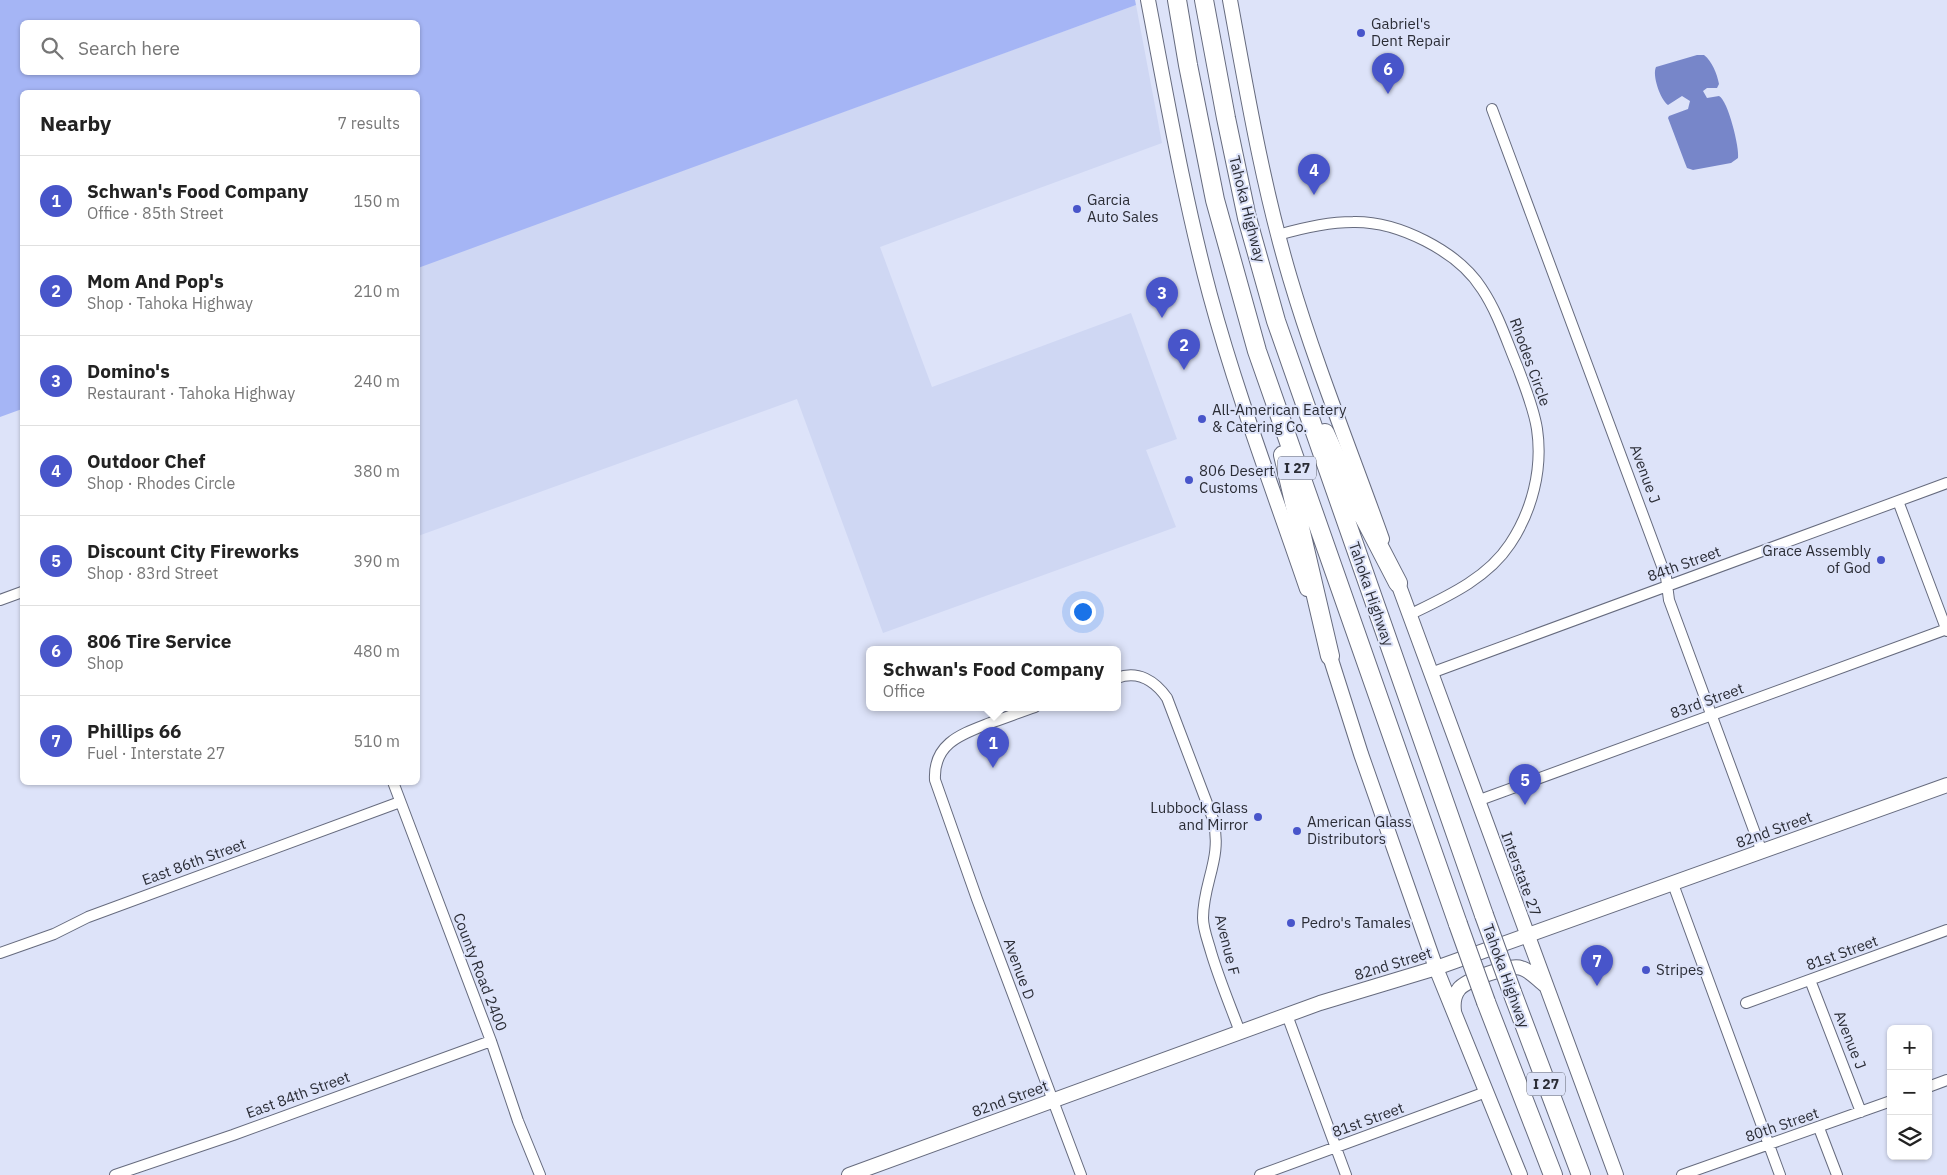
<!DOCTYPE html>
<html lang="en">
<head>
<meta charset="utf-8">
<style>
	:root { --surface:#fff; --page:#f6f6f6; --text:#222; --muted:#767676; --line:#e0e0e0; --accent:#4855ca }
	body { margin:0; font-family:"IBM Plex Sans",sans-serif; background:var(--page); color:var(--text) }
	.controls { position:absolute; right:15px; bottom:15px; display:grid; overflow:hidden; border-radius:8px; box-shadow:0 1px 4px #0004 }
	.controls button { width:45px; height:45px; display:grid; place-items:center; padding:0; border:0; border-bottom:1px solid var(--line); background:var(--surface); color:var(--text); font:25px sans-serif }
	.you { position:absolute; left:1082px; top:611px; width:18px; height:18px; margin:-12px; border:4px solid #fff; border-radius:50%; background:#1a73e8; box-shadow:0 0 0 8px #1a73e833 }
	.badge { display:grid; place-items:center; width:32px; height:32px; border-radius:50%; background:var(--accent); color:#fff; font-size:16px; font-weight:700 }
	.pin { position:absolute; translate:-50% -41px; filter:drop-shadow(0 1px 2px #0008) }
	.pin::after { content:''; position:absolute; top:26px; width:18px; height:15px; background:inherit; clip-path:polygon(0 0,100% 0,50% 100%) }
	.popup { position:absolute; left:866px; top:646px; width:255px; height:65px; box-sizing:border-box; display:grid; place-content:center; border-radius:8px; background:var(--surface); filter:drop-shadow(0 1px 4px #0005); font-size:16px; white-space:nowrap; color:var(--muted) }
	.popup b { font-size:19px; color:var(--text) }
	.popup::after { content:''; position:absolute; left:50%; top:100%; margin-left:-10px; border:10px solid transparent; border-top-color:var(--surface) }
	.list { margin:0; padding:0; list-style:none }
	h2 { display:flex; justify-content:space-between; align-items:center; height:65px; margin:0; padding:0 20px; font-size:21px }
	h2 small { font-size:16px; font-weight:400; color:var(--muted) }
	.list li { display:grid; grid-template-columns:32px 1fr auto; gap:15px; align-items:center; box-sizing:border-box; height:90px; padding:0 20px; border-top:1px solid var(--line) }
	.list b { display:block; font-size:19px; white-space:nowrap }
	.list p { margin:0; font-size:16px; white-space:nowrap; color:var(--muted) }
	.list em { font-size:16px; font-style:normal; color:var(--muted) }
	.icon { flex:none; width:28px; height:28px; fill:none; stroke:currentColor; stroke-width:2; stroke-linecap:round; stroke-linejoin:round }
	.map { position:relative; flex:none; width:1947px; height:1175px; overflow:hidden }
	.search { position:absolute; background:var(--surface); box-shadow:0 1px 4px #0004; left:20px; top:20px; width:400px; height:55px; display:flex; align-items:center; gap:12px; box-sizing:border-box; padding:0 18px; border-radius:8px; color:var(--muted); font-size:19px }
	.panel { position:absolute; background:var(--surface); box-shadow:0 1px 4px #0004; left:20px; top:90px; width:400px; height:695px; border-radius:8px }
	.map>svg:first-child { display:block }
	.built { fill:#cfd7f3 }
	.green { fill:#a5b5f5; fill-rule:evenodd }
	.water { fill:#7786c9 }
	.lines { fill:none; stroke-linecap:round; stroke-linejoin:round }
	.street-casing { stroke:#666b7e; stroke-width:12 }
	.secondary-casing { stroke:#666b7e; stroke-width:16 }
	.highway-casing { stroke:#666b7e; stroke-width:20 }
	.street { stroke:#fff; stroke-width:10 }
	.secondary { stroke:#fff; stroke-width:14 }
	.highway { stroke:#fff; stroke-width:18 }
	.highway-bridge-casing { stroke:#666b7e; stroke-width:20; stroke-linecap:butt }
	.highway-bridge { stroke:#fff; stroke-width:18 }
	.poi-dot { fill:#4855ca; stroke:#dde3f9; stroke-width:2 }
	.labels { text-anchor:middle; stroke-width:4; stroke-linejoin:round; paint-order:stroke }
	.shield { fill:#dde3f9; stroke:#606470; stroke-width:1 }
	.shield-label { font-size:14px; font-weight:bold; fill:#2b2d36 }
	.poi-label { font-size:15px; fill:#2b2d36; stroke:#dde3f9; text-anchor:start }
	.street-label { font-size:15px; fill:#2b2d36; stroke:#dde3f9 }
</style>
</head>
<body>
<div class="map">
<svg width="1947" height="1175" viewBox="0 0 1947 1175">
	<rect width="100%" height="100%" fill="#dde3f9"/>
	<path class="built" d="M1136,5L1162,143L880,247L932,387L1131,313L1177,439L1146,450L1176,527L883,633L797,399L418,536V267Z"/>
	<path class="green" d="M0,0H1135L1136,5L418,268V92H22V409L0,417ZM22,22H418V72H22Z"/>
	<path class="water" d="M1697,55H1704C1712,61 1717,74 1719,84L1717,88H1707L1703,91L1707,98L1719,96C1728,100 1740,149 1738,158L1731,163L1693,170L1687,168L1685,163L1668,118L1669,116L1688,109L1690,101L1682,96L1668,105C1660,99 1652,75 1656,67Z"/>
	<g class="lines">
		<g class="street-casing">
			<path id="street" d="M1492,109L1666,577L1669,600L1762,852
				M1278,235C1302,228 1328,222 1353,222C1398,221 1458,251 1482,289C1498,313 1507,342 1518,368C1525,387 1534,409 1537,429C1543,469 1532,511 1510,544C1487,579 1446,597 1409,615
				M1898,501L1947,631
				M0,600L22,592
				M1431,673L1947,483
				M1117,678C1138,670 1155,681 1167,698L1213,819C1223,858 1203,882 1203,918C1203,929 1208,941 1211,952C1219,979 1230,1005 1240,1032
				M1035,707C1020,712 1005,718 990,723C962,734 933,743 935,780L977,899L1081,1175
				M393,782L491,1041L518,1121L540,1175
				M1477,801L1947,629
				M1673,884L1780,1175
				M0,953L54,934L88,917L400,802
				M1810,980L1861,1112
				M1746,1003L1947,930
				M1287,1015L1346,1175
				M1928,1087L1947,1080
				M1819,1128L1837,1175
				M115,1175L233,1135L491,1041
				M1260,1175L1486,1092
				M1682,1175L1891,1101"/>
		</g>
		<g class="secondary-casing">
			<path id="secondary" d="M1148,0C1167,99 1184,198 1210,295C1237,395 1274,492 1307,589
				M1230,0C1247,93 1263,187 1290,278C1316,366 1351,452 1382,539
				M1395,575L1616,1175
				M1327,647L1361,754L1436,968L1520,1175
				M1454,1011C1453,1003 1454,995 1459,989C1466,980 1510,964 1521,968C1530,970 1538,980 1546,986
				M849,1175L1320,1003L1436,968L1947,785"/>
		</g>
		<g class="highway-casing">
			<path id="highway" d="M1177,0L1188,65L1215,200L1257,351L1458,924
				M1204,0L1226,118L1247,218L1276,321L1484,915
				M1325,433L1357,504L1398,583
				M1283,455L1330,656
				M1512,992L1581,1175
				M1486,1002L1553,1175"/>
		</g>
		<use href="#street" class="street"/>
		<use href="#secondary" class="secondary"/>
		<use href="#highway" class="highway"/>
		<g class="highway-bridge-casing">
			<path id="highway-bridge" d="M1484,915L1512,992
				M1458,924L1486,1002"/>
		</g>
		<use href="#highway-bridge" class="highway-bridge"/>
	</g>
	<g class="poi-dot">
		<circle cx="1361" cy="33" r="5"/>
		<circle cx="1077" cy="209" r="5"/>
		<circle cx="1202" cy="419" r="5"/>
		<circle cx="1189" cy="480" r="5"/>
		<circle cx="1881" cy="560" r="5"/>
		<circle cx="1258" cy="817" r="5"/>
		<circle cx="1297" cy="831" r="5"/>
		<circle cx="1291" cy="923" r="5"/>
		<circle cx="1646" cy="970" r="5"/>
	</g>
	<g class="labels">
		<g class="shield">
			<rect x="1278" y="456.5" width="38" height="23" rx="4"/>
			<rect x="1527" y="1072.5" width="38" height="23" rx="4"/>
		</g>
		<g class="shield-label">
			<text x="1297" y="473">I 27</text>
			<text x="1546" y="1089">I 27</text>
		</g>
		<g class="poi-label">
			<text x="1371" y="29">Gabriel's<tspan x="1371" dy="17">Dent Repair</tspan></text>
			<text x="1087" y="205">Garcia<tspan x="1087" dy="17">Auto Sales</tspan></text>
			<text x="1212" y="415">All-American Eatery<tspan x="1212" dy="17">&amp; Catering Co.</tspan></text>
			<text x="1199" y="476">806 Desert<tspan x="1199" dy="17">Customs</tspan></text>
			<text x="1871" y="556" text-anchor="end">Grace Assembly<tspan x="1871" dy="17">of God</tspan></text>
			<text x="1248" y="813" text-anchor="end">Lubbock Glass<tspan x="1248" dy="17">and Mirror</tspan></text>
			<text x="1307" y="827">American Glass<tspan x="1307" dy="17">Distributors</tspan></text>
			<text x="1301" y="928">Pedro's Tamales</text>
			<text x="1656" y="975">Stripes</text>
		</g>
		<g class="street-label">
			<text transform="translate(1247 209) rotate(76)" y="5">Tahoka Highway</text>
			<text transform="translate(1530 362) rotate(70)" y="5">Rhodes Circle</text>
			<text transform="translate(1645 474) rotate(70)" y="5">Avenue J</text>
			<text transform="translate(1684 564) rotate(-20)" y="5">84th Street</text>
			<text transform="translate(1371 594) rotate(71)" y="5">Tahoka Highway</text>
			<text transform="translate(1707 701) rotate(-20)" y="5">83rd Street</text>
			<text transform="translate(1774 830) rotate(-20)" y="5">82nd Street</text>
			<text transform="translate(194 862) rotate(-20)" y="5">East 86th Street</text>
			<text transform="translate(1521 874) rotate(70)" y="5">Interstate 27</text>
			<text transform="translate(1227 945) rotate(76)" y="5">Avenue F</text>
			<text transform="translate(1842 953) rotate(-20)" y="5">81st Street</text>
			<text transform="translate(1393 964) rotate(-17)" y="5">82nd Street</text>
			<text transform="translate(1019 969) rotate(70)" y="5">Avenue D</text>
			<text transform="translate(480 972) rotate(69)" y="5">County Road 2400</text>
			<text transform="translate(1506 976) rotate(70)" y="5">Tahoka Highway</text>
			<text transform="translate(1850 1040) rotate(68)" y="5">Avenue J</text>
			<text transform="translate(298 1095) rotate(-20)" y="5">East 84th Street</text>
			<text transform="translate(1010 1099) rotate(-20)" y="5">82nd Street</text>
			<text transform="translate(1368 1120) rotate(-20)" y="5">81st Street</text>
			<text transform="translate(1782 1125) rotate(-19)" y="5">80th Street</text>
		</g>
	</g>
</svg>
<div class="controls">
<button>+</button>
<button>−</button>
<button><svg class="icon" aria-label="layers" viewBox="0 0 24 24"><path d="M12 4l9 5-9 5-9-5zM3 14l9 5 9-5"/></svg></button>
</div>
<div class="you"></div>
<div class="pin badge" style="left:993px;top:768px">1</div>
<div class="popup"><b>Schwan's Food Company</b>Office</div>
<div class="pin badge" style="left:1184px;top:370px">2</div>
<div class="pin badge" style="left:1162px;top:318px">3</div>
<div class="pin badge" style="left:1314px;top:195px">4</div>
<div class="pin badge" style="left:1525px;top:805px">5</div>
<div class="pin badge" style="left:1388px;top:94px">6</div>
<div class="pin badge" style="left:1597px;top:986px">7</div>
<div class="search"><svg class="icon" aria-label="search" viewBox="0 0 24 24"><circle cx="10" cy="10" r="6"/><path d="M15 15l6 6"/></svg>Search here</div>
<section class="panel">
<h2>Nearby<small>7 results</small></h2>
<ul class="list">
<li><span class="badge">1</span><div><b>Schwan's Food Company</b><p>Office · 85th Street</p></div><em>150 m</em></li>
<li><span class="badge">2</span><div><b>Mom And Pop's</b><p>Shop · Tahoka Highway</p></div><em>210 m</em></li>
<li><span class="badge">3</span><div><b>Domino's</b><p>Restaurant · Tahoka Highway</p></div><em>240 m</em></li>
<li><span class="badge">4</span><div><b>Outdoor Chef</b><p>Shop · Rhodes Circle</p></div><em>380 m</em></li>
<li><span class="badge">5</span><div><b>Discount City Fireworks</b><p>Shop · 83rd Street</p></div><em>390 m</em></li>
<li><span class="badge">6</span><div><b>806 Tire Service</b><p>Shop</p></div><em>480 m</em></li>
<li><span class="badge">7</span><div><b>Phillips 66</b><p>Fuel · Interstate 27</p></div><em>510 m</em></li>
</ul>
</section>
</div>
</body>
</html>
